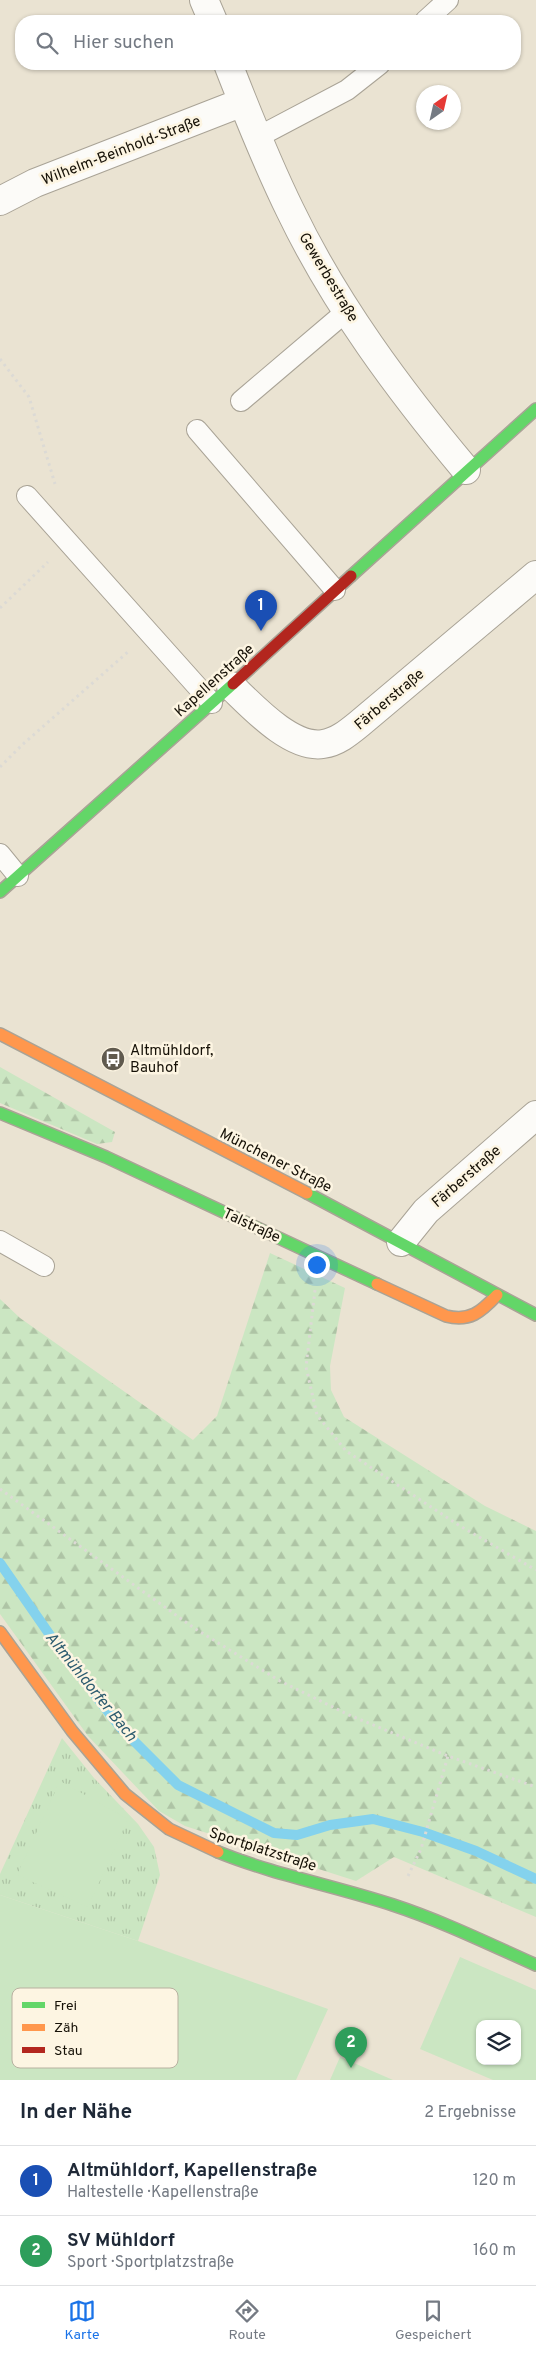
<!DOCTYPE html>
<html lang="de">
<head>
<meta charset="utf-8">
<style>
	:root { --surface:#fff; --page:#f6f6f7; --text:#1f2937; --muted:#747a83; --line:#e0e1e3; --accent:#1a73e8 }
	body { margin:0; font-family:Overpass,sans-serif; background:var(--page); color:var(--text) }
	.controls { position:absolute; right:15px; bottom:15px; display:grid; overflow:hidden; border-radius:10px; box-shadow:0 1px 4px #0004 }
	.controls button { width:45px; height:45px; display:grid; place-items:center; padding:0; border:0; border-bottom:1px solid var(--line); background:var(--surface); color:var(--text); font:25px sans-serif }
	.compass { position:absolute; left:416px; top:85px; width:45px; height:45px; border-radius:50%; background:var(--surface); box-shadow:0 1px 4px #0004; rotate:34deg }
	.you { position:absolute; left:316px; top:1264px; width:18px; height:18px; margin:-12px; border:4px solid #fff; border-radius:50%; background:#1a73e8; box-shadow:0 0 0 8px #1a73e833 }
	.badge { display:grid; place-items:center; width:32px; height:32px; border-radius:50%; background:var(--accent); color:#fff; font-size:16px; font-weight:700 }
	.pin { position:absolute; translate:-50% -41px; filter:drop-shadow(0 1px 2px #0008) }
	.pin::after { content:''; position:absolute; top:26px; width:18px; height:15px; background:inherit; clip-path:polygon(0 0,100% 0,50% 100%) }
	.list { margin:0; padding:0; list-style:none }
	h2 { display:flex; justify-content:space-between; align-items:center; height:65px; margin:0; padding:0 20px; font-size:21px }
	h2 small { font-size:16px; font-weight:400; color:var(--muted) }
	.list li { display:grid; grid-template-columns:32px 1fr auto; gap:15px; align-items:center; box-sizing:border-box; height:70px; padding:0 20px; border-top:1px solid var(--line) }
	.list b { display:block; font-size:19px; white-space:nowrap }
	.list p { margin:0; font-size:16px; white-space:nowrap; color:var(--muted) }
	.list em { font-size:16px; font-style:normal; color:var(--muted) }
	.icon { flex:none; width:28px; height:28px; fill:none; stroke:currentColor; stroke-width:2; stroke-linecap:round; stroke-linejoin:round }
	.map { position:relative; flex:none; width:536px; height:2080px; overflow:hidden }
	.search { position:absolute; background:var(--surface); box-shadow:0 1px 4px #0004; left:15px; right:15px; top:15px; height:55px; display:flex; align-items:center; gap:12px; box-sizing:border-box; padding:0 18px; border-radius:20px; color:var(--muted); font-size:19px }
	.sheet { height:205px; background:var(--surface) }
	nav { display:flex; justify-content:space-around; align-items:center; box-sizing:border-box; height:70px; border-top:1px solid var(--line); background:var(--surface); font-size:14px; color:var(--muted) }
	nav a { display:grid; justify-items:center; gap:2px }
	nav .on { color:var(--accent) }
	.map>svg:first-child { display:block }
	.grass { fill:url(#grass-tufts) }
	.forest { fill:url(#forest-firs) }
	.pitch { fill:#cbe6c2; fill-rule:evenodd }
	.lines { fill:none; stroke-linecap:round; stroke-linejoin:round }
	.stream { stroke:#84d2ed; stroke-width:10 }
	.lane-casing { stroke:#a9a396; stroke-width:22 }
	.street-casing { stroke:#a9a396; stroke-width:30 }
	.fast-casing { stroke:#a9a396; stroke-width:14 }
	.slow-casing { stroke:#a9a396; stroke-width:14 }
	.jam-casing { stroke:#a9a396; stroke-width:14 }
	.path { stroke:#dcdad5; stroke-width:3; stroke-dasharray:2.5 4; stroke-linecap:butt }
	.lane { stroke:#fcfbf8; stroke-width:20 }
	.street { stroke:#fcfbf8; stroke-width:28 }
	.fast { stroke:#63d668; stroke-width:11 }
	.slow { stroke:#ff974d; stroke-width:11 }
	.jam { stroke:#b3261e; stroke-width:11 }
	.labels { text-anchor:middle; stroke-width:5; stroke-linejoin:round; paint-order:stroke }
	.street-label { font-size:15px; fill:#161107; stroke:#fdf5e2 }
	.poi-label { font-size:15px; fill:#161107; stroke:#fdf5e2; text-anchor:start }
	.water-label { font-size:16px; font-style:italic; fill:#2c5b6f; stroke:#fdf5e2 }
	.key { fill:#fdf5e2; stroke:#b8b1a0; stroke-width:1 }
	.key-label { font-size:14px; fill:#161107 }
</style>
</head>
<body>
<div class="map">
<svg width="536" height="2080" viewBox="0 0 536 2080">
	<defs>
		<pattern id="grass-tufts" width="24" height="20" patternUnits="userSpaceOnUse" patternTransform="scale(1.25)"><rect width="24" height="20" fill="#cbe6c2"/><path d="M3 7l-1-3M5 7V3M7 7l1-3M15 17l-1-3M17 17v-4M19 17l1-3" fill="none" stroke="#aec4a5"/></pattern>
		<pattern id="forest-firs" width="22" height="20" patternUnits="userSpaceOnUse" patternTransform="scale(1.25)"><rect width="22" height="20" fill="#cbe6c2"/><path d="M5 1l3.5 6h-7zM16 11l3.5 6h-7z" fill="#aec4a5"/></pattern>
	</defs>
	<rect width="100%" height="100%" fill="#eae3d2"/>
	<path class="grass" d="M62,1738L94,1778L138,1824L154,1847L160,1875L138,1941L0,1895V1874Z"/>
	<path class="forest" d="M0,1067L115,1132L112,1142L97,1144L0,1103Z
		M270,1253L345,1288L330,1366L331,1390L344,1417L485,1506L536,1531V1917L394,1857L356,1881L185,1826L159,1811L88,1736L0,1614V1299L20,1318L193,1440L217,1416Z"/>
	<path class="pitch" d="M60,1781L128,1819L88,1907L17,1875Z
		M0,1895L138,1941L328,2009L296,2080H0Z
		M460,1957L536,1990V2080H493L420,2049ZM480,2024H517V2061H480Z
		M340,2057L393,2080H330Z"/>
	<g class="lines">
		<path class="stream" d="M0,1563L61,1651L120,1727L178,1785L274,1833L297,1835L330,1825L373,1819L423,1832L476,1851L536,1879"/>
		<g class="lane-casing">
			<path id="lane" d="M425,21L448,0
				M258,137L347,90L380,64
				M241,401L348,310
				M197,430L335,590
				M27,496L212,703
				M0,854L18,876
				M0,1241L44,1266"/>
		</g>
		<g class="street-casing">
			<path id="street" d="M204,0L213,21
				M228,64C247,113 267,163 290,210C335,304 399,390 466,470
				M0,201L35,183L243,102
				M231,686C252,706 291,749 323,744C337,742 348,733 359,724L536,575
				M401,1242L426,1211L536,1115"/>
		</g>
		<g class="fast-casing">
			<path id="fast" d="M351,576L536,409
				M0,892L233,684
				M0,1113L106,1157L377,1284
				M307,1193L536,1315
				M218,1852C275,1875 335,1886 393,1905C442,1921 489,1944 536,1965"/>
		</g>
		<g class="slow-casing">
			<path id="slow" d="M0,1034L307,1193
				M377,1284L446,1316C470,1322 481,1312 497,1295
				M0,1632L72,1731L125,1794L169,1829L218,1852"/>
		</g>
		<g class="jam-casing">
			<path id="jam" d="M233,684L351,576"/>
		</g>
		<path class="path" d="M0,359L29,397L55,484
			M0,608L48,562
			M0,767L22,745L129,651
			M315,1290L306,1367L317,1415L346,1451L460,1526L536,1570
			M0,1489L194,1628L280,1681L349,1715L448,1756L536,1787
			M408,1876L421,1849L448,1756"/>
		<use href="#lane" class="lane"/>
		<use href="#street" class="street"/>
		<use href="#fast" class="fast"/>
		<use href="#slow" class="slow"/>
		<use href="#jam" class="jam"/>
	</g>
	<defs>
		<g id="bus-disc" transform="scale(1.25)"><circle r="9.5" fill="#605a4e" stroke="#fdf5e2"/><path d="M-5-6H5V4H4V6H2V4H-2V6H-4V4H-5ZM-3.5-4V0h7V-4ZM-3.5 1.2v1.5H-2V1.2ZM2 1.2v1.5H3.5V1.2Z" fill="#fff"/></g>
	</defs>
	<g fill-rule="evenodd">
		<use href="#bus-disc" x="113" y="1059"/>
	</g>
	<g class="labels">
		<g class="street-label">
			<text transform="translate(121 150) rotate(-21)" y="5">Wilhelm-Beinhold-Straße</text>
			<text transform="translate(329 277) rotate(59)" y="5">Gewerbestraße</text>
			<text transform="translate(214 680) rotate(-42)" y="5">Kapellenstraße</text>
			<text transform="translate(389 699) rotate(-40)" y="5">Färberstraße</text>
			<text transform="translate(276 1160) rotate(27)" y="5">Münchener Straße</text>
			<text transform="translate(466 1176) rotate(-41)" y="5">Färberstraße</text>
			<text transform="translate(252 1225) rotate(25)" y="5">Talstraße</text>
			<text transform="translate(263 1849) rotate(18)" y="5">Sportplatzstraße</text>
		</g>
		<g class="poi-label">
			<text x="130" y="1055">Altmühldorf,<tspan x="130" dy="17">Bauhof</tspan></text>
		</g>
		<g class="water-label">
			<text transform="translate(92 1686) rotate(51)" y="6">Altmühldorfer Bach</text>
		</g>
	</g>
	<rect x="12" y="1988" width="166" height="80" rx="8" class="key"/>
	<rect x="22" y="2002" width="23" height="6" fill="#63d668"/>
	<rect x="22" y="2024" width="23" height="7" fill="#ff974d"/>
	<rect x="22" y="2047" width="23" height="6" fill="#b3261e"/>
	<g class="key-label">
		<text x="54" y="2010">Frei</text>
		<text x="54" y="2032">Zäh</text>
		<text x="54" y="2055">Stau</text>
	</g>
</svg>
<div class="controls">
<button><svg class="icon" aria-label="layers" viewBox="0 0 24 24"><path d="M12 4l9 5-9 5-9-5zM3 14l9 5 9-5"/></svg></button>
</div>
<svg class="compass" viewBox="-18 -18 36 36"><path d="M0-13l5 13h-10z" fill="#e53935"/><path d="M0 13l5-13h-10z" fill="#747a83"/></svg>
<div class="you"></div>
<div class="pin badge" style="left:261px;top:631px;background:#1a4fb4">1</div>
<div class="pin badge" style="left:351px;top:2068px;background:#2e9e5b">2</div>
<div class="search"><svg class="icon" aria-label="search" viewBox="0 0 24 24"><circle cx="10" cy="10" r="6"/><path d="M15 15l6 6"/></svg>Hier suchen</div>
</div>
<section class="sheet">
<h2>In der Nähe<small>2 Ergebnisse</small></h2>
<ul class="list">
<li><span class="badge" style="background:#1a4fb4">1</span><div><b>Altmühldorf, Kapellenstraße</b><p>Haltestelle · Kapellenstraße</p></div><em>120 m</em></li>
<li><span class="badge" style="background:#2e9e5b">2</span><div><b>SV Mühldorf</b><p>Sport · Sportplatzstraße</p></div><em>160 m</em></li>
</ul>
</section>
<nav>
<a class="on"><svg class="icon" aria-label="map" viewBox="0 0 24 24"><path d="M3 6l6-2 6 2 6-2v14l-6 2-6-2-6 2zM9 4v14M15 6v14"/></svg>Karte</a>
<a><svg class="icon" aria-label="directions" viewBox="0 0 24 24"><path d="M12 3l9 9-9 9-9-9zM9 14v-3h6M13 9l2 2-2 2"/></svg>Route</a>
<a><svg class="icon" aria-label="saved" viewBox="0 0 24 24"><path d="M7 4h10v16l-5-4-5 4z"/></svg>Gespeichert</a>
</nav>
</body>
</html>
